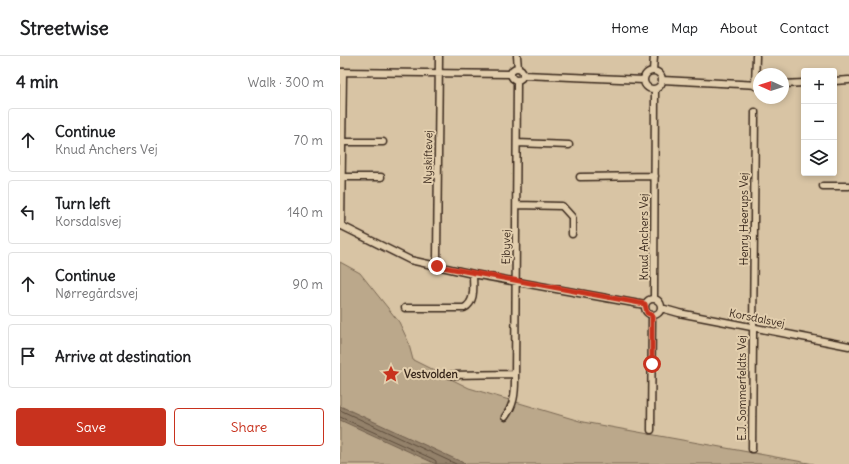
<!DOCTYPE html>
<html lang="en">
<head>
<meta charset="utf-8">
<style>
	:root { --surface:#fff; --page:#f2f2f2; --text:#202124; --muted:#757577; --line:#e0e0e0; --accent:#c8321e }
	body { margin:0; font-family:Delius,sans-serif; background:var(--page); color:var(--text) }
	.controls { position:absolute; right:12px; top:12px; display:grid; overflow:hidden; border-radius:4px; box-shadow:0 2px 6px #0003 }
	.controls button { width:36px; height:36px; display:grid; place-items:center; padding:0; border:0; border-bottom:1px solid var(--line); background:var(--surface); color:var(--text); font:20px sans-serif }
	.compass { position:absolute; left:413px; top:12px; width:36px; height:36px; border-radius:50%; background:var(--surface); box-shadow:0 2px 6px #0003; rotate:273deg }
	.stop { position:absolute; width:12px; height:12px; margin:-9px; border:3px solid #c8321e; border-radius:50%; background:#fff }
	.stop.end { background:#c8321e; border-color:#fff; box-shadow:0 1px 4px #0008 }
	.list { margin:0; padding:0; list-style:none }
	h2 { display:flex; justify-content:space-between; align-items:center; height:52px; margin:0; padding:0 16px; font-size:17px }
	h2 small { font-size:13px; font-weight:400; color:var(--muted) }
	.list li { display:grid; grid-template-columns:26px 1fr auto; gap:12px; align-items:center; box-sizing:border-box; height:64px; margin:0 8px 8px; padding:0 8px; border:1px solid var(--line); border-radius:4px }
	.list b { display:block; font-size:15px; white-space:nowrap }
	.list p { margin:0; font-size:13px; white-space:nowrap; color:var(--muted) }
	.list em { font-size:13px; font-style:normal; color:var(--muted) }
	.actions { display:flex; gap:8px; padding:12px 16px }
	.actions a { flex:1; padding:9px 0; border:1px solid var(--accent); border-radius:4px; text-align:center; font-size:14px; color:var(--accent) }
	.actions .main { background:var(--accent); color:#fff }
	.icon { flex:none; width:22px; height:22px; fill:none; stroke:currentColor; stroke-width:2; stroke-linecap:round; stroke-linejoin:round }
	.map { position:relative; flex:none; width:509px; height:408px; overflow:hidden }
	header { display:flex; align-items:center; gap:24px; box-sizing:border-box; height:56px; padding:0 20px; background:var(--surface); border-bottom:1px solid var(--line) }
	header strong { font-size:19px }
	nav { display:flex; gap:22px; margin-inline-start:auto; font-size:14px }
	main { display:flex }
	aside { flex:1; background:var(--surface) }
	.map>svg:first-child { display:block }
	.green { fill:#bba88b; stroke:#7b6954 }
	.water { fill:#93816a; stroke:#705e4c }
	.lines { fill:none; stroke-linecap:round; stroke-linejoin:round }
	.shore { stroke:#5e4d3c; stroke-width:1 }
	.minor-casing { stroke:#3b2a1e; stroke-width:9 }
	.minor { stroke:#e2cead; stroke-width:6 }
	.route { stroke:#c8321e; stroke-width:5 }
	.labels { text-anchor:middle; stroke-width:4; stroke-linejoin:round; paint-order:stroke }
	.street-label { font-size:11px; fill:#3b2a1e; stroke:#e2cead }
	.poi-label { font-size:11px; font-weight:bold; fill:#3b2a1e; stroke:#e2cead; text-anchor:start }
</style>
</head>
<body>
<header>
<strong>Streetwise</strong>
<nav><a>Home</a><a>Map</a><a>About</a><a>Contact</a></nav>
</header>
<main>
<aside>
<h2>4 min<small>Walk · 300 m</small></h2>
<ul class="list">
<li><svg class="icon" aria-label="ahead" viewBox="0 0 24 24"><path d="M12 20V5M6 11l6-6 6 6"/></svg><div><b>Continue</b><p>Knud Anchers Vej</p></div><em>70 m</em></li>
<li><svg class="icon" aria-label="left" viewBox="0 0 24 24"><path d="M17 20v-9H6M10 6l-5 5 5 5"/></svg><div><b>Turn left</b><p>Korsdalsvej</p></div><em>140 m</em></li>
<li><svg class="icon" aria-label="ahead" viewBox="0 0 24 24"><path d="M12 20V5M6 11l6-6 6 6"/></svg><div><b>Continue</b><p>Nørregårdsvej</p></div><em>90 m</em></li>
<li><svg class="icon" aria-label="arrive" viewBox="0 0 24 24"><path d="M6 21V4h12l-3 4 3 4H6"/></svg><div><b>Arrive at destination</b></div></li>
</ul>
<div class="actions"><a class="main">Save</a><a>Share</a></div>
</aside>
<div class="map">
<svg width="509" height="408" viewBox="0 0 509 408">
	<rect width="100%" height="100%" fill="#d8c4a4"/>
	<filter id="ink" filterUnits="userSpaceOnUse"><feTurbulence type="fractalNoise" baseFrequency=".025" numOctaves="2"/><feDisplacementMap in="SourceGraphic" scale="8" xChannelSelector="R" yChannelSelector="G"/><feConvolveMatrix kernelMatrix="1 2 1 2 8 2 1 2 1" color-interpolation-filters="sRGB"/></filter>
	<g filter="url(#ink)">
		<path class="green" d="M0,206L20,217L59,266L68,285L73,304L129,332L243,366L474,408H0Z"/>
		<path class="water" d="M0,350L126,408H96L0,364Z"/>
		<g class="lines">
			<path class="shore" d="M0,354L116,408
				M0,361L93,403L96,405V408"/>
			<g class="minor-casing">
				<path id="minor" d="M177,0L178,12
					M171 18a6 6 0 1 1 12 0a6 6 0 1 1-12 0Z
					M304 24a9 9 0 1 1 18 0a9 9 0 1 1-18 0Z
					M313,15L314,0
					M0,16L171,18
					M183,19L304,24
					M322,24L419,29
					M494,25L509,24
					M443,28L464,27
					M415,30L416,0
					M0,86H43
					M177,87L229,89
					M2,121H41
					M240,121L315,120
					M483,130H509
					M177,149L222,150L232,161V178
					M0,169L70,204L133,218L305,249
					M1,170L3,16
					M97,202L99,0
					M305 251a8 8 0 1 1 16 0a8 8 0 1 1-16 0Z
					M314,243L315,33
					M65,252H124C136,246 133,230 133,218
					M321,252L339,257L509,290
					M111,319L175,318
					M165,361C174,349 175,338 175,324L177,24
					M311,374L312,259
					M412,393L415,56"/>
			</g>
			<use href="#minor" class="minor"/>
		</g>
	</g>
	<g class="lines" filter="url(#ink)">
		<path class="route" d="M97,210L305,248L307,257L312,259V308"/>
	</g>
	<defs>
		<g id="sight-bare" transform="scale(1.38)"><path d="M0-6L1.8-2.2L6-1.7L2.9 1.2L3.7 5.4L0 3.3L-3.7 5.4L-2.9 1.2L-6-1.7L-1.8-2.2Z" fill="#c8321e" stroke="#e2cead" stroke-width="2.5" paint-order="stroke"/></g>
	</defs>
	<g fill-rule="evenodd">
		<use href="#sight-bare" x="51" y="318"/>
	</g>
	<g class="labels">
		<g class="street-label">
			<text transform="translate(88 101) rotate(-89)" y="4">Nyskiftevej</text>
			<text transform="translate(404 163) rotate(-90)" y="4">Henry Heerups Vej</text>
			<text transform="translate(304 181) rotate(-90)" y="4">Knud Anchers Vej</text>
			<text transform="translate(166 191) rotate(-89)" y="4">Ejbyvej</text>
			<text transform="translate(417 262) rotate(11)" y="4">Korsdalsvej</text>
			<text transform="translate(402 332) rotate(-90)" y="4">E.J. Sommerfeldts Vej</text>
		</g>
		<g class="poi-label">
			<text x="64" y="322">Vestvolden</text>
		</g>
	</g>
</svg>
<div class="controls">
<button>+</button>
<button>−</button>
<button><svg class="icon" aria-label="layers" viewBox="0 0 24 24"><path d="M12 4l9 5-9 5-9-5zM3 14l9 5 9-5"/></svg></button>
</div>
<svg class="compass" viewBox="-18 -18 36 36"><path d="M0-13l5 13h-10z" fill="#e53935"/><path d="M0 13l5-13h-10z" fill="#757577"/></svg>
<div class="stop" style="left:312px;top:308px"></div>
<div class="stop end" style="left:97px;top:210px"></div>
</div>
</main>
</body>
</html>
